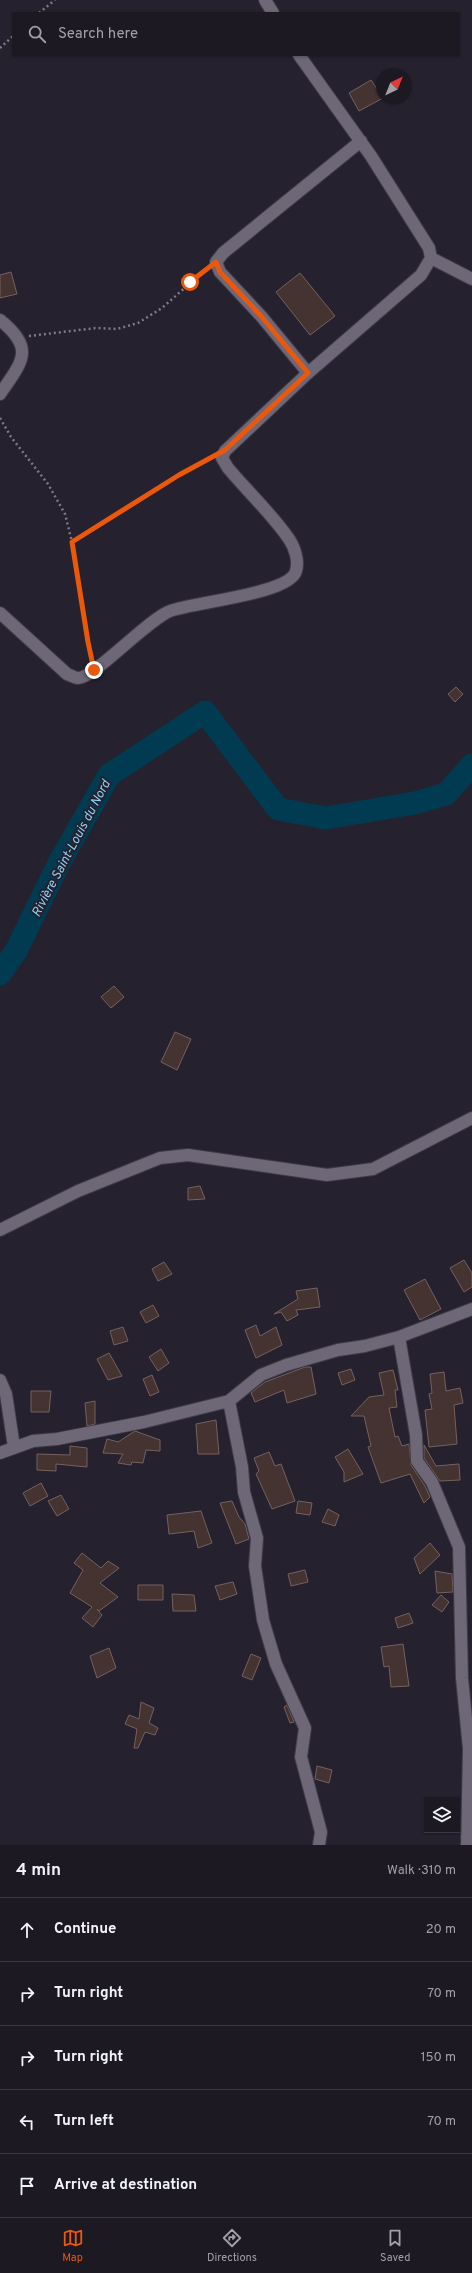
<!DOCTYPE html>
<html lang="en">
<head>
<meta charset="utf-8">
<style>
	:root { --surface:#1c1922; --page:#29262f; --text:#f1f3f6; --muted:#a0a0a5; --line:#3a3840; --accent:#ea580c }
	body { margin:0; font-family:Overpass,sans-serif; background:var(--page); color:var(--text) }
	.controls { position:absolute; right:12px; bottom:12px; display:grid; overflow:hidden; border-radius:0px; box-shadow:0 1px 3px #0004 }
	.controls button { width:36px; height:36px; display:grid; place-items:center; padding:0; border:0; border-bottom:1px solid var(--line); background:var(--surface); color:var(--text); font:20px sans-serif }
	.compass { position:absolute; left:376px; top:68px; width:36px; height:36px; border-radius:50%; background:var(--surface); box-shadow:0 1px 3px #0004; rotate:43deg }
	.stop { position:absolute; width:12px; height:12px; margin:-9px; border:3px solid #ea580c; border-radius:50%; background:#fff }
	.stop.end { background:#ea580c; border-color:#fff; box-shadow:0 1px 4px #0008 }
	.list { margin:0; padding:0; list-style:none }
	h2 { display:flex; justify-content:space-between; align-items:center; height:52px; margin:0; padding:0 16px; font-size:17px }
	h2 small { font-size:13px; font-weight:400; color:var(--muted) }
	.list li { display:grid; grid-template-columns:26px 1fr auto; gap:12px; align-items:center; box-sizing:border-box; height:64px; padding:0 16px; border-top:1px solid var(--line) }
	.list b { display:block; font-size:15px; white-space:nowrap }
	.list em { font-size:13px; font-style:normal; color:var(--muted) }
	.icon { flex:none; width:22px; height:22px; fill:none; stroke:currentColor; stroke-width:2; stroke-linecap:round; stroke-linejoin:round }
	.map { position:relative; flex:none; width:472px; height:1845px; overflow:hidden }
	.search { position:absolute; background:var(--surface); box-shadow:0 1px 3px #0004; left:12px; right:12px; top:12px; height:44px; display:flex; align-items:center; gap:10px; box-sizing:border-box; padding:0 14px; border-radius:0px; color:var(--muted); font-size:15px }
	.sheet { height:372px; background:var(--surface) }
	nav { display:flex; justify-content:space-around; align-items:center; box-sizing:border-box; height:56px; border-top:1px solid var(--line); background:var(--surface); font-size:11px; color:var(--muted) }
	nav a { display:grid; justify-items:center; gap:2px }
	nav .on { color:var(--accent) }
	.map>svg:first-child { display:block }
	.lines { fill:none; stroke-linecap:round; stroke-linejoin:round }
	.river { stroke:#003b51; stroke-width:23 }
	.building { fill:#443331; stroke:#75615f }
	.minor-casing { stroke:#3f3b46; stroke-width:14 }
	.path { stroke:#7e7a85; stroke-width:2.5; stroke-dasharray:2 3; stroke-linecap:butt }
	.minor { stroke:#6d6777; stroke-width:12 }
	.route { stroke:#ea580c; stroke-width:5 }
	.labels { text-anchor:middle; stroke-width:4; stroke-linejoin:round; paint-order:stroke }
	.water-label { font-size:13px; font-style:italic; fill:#8bcff2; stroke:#26212e }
</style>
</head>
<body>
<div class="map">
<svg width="472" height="1845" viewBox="0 0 472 1845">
	<rect width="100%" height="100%" fill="#26212e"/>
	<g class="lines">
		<path class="river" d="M0,974L16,951L58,865L109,775L205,712L278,809L326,818L415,803L446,794L472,765"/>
	</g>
	<path class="building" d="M371,80L383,98L359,111L349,93Z
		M11,272L17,294L0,298V275Z
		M300,273L335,316L310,335L276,292Z
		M456,687L463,694L455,702L448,694Z
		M114,986L124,997L111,1008L101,997Z
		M175,1032L191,1039L177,1070L161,1062Z
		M200,1186L205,1199L188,1200V1188Z
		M464,1260L472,1273V1287L464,1292L450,1268Z
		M164,1262L172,1274L158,1281L152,1269Z
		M425,1279L441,1309L420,1320L404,1290Z
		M317,1288L320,1307L296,1310L298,1315L287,1321L281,1312L274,1314L298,1299L296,1291Z
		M153,1305L159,1316L146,1323L140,1312Z
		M256,1325L260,1336L276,1327L282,1345L256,1358L245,1330Z
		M123,1327L128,1341L114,1345L110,1331Z
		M161,1349L169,1363L158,1371L149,1357Z
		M109,1353L122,1376L108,1380L97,1359Z
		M305,1367H311L316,1394L287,1403L284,1390L255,1402L251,1393L265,1382Z
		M351,1369L355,1380L342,1385L338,1373Z
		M393,1370L398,1390H395L397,1407L389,1408L395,1437L398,1436L402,1446L409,1444L411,1465L425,1486L430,1497L424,1503L410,1474L381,1483L368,1447L371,1446L364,1416H351L369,1397L384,1395L379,1373Z
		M444,1372L446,1391L460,1388L463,1403L454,1405L457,1444L429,1447L425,1410L432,1409L429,1394L432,1393L430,1374Z
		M152,1375L159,1392L150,1396L143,1379Z
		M31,1391H51L49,1412H31Z
		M95,1401V1424L87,1426L85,1403Z
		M216,1420L219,1454H198L196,1424Z
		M135,1431L160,1440V1451L146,1450L143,1463L132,1462L131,1465L118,1463L123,1454L103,1453L107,1439L118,1442Z
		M424,1445L436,1466L459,1464L460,1480L440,1481L424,1458Z
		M70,1446L87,1448V1467L56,1464V1471L37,1470V1454L70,1455Z
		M348,1449L363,1474L344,1482V1472L335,1457Z
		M269,1452L275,1466L281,1464L295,1501L272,1509L256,1474L259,1471L254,1458Z
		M41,1483L48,1496L30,1506L23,1493Z
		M61,1495L69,1509L57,1516L48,1501Z
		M232,1501L239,1517L245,1524L249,1539L236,1544L220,1503Z
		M298,1501L312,1503L310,1515L296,1513Z
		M328,1509L339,1515L335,1526L322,1522Z
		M201,1511L212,1543L198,1548L194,1531L169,1534L167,1515Z
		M430,1543L440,1555L420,1574L414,1558Z
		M82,1553L101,1568L108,1561L119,1568L100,1583L118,1597L99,1611L97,1609L102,1615L93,1627L82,1618L92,1607L70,1593L83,1570L74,1563Z
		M305,1570L308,1582L291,1586L288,1574Z
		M435,1571L452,1574L453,1592L437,1593Z
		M233,1582L237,1594L220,1600L215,1586Z
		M138,1585H163V1600H138Z
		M172,1594L194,1595L196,1611H173Z
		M441,1595L449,1602L442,1612L432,1605Z
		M409,1613L413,1623L398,1628L395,1618Z
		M403,1644L409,1686L391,1687L389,1666L384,1667L381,1647Z
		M109,1648L116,1668L97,1678L90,1656Z
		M251,1654L261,1658L252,1680L242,1676Z
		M141,1702L154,1708L149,1723L158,1728L155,1735L145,1732L138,1748H134L137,1729L125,1724L129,1715L139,1719Z
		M287,1705L294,1722L290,1723L284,1707Z
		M317,1766L332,1770L329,1783L315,1779Z"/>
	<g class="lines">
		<g class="minor-casing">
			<path id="minor" d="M265,0L273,13
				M431,258L472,279
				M0,320C36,349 22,362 0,394
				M308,373L261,316L220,272L216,262L223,253L361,141
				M0,613L67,674C70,675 75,678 78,678C93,679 147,620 170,611C194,602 290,594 296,571C299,561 295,548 289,539C272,514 248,492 228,468L222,458L225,451L308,373L421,275L431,258L429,248L371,156L299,55
				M0,1230L78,1191L160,1158L188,1155L327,1175L373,1169L472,1118
				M399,1337L416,1435L417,1461L432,1482L459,1547L462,1678L469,1749L467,1845
				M0,1380L6,1394L14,1447
				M229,1401L242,1467L244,1492L257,1538L255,1566L263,1620L276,1664L305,1728L301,1757L321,1832L319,1845
				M0,1453L33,1441L57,1439L144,1422L229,1401L261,1375L286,1365L338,1350L365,1346L399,1337L472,1309"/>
		</g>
		<path class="path" d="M39,13L55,0
			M0,48L13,36
			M29,336L96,328L117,329L138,323L162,308L206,269
			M0,418L11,437L48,484L65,514L72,542L91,657
			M72,542L179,475L210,458"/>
		<use href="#minor" class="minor"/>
	</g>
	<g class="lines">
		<path class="route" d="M94,670L88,642L72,542L179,475L225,450L308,373L261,316L220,272L216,262L190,282"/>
	</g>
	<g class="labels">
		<g class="water-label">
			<text transform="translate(70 848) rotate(-62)" y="5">Rivière Saint-Louis du Nord</text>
		</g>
	</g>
</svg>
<div class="controls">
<button><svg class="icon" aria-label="layers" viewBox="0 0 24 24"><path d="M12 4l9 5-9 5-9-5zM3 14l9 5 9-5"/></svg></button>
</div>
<svg class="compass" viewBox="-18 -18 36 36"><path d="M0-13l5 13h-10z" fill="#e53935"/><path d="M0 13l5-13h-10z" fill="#a0a0a5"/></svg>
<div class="stop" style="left:190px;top:282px"></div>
<div class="stop end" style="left:94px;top:670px"></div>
<div class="search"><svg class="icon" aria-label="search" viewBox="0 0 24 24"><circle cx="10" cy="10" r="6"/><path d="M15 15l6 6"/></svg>Search here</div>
</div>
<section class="sheet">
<h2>4 min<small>Walk · 310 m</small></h2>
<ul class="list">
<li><svg class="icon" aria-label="ahead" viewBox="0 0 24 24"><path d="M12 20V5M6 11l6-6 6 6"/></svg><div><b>Continue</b></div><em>20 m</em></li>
<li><svg class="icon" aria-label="right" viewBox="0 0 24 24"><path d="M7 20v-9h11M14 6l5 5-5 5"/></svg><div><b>Turn right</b></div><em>70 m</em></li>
<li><svg class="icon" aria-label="right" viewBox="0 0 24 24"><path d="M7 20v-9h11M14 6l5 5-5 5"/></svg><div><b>Turn right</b></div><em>150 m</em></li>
<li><svg class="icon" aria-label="left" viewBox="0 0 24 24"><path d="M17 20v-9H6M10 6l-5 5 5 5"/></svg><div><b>Turn left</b></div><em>70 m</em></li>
<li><svg class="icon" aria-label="arrive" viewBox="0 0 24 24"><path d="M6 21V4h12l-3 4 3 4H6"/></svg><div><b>Arrive at destination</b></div></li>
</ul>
</section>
<nav>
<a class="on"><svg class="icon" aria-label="map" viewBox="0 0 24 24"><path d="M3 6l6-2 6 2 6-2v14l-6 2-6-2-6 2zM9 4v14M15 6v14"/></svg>Map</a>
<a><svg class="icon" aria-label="directions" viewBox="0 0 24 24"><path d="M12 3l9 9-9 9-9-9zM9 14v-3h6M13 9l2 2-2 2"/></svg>Directions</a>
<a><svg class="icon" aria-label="saved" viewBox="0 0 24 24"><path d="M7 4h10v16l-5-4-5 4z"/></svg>Saved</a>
</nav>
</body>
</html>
